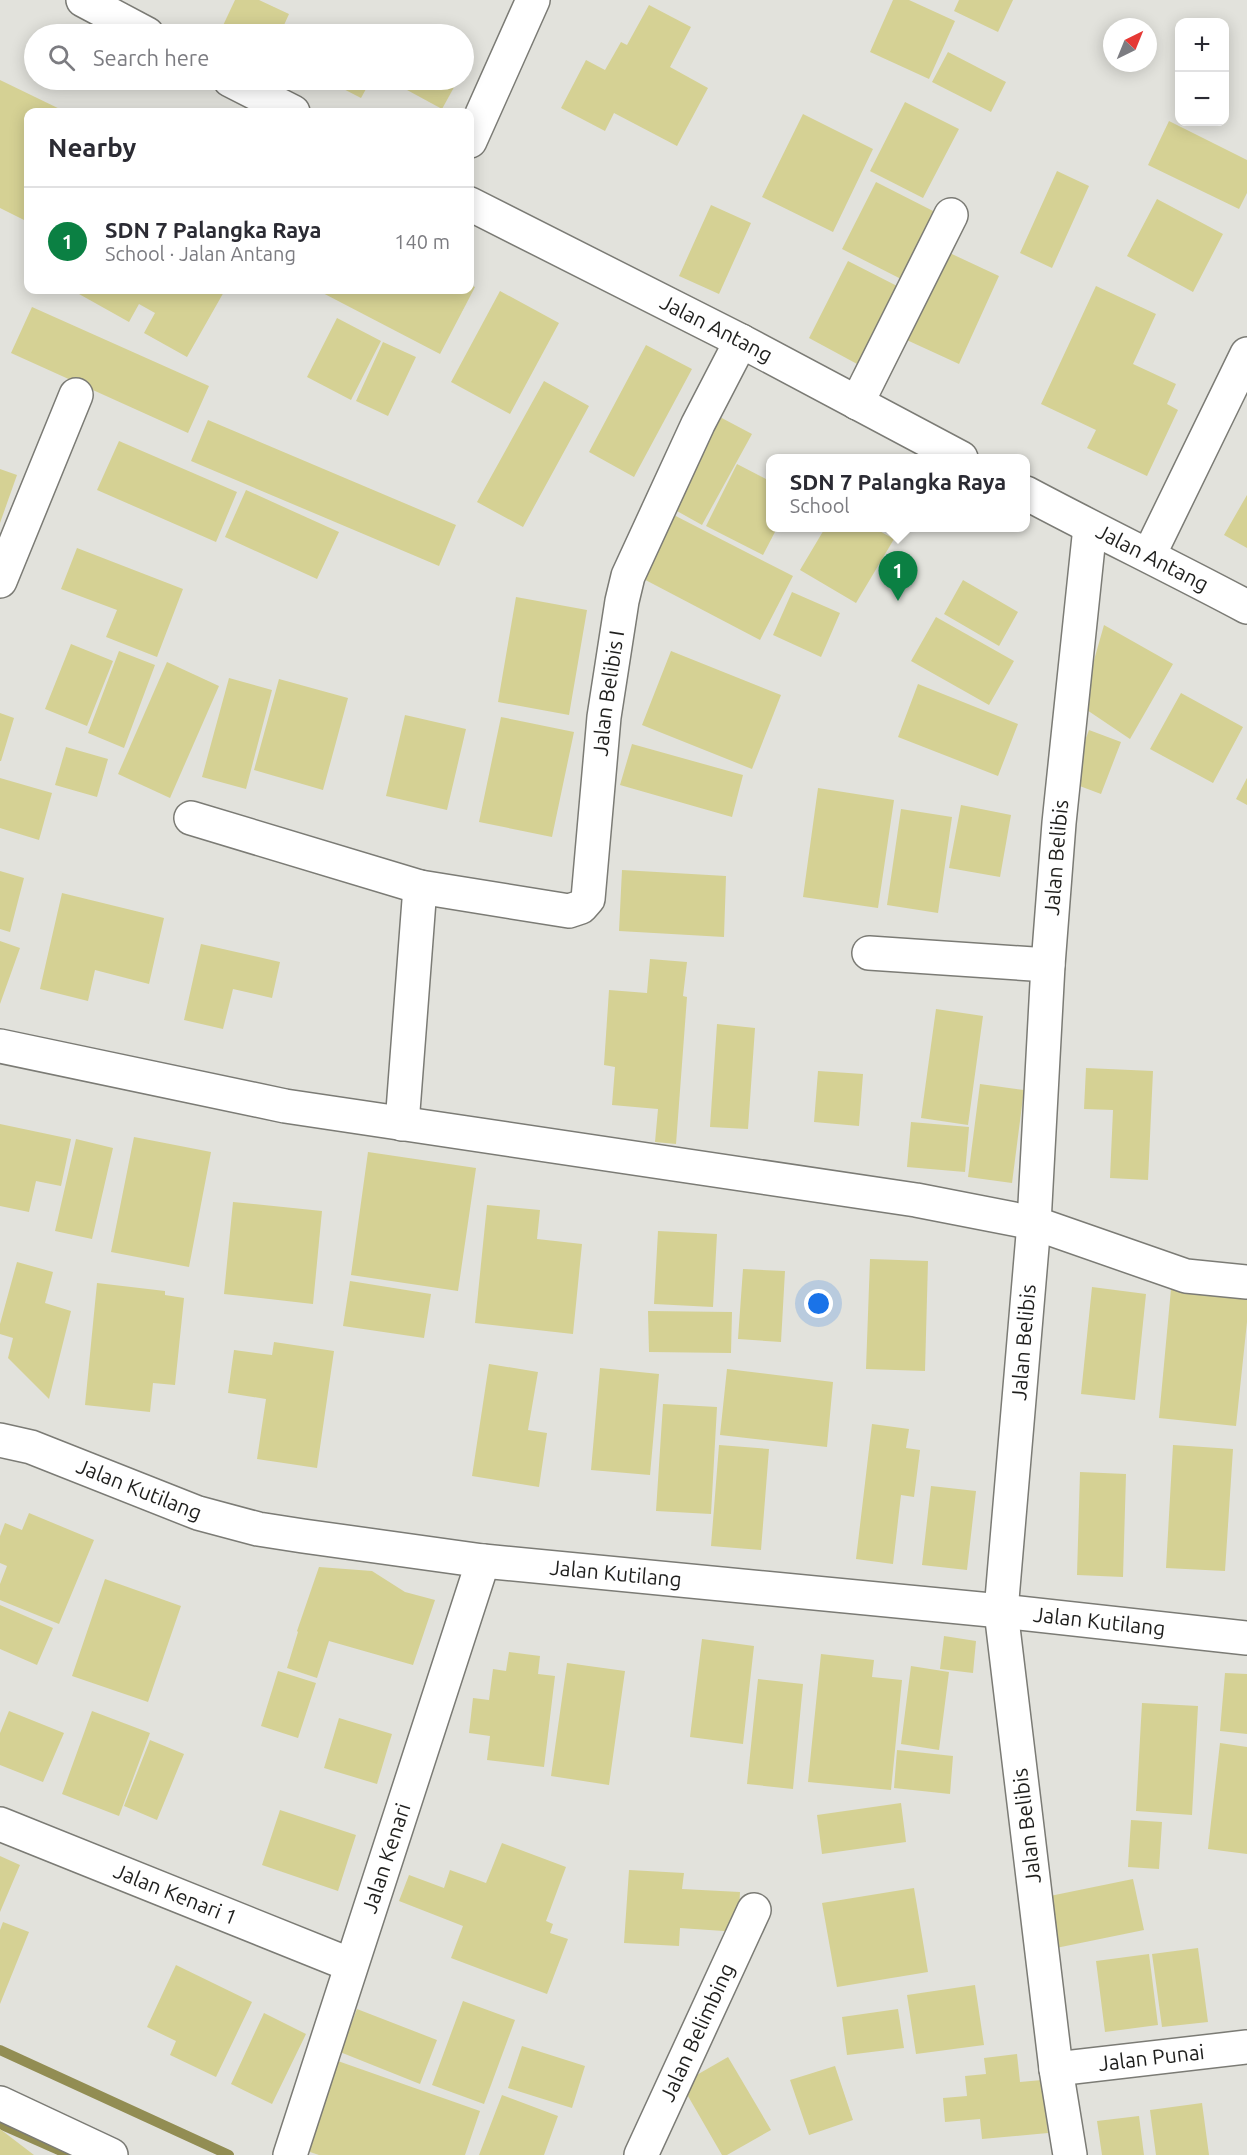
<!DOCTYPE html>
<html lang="en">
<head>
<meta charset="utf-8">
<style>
	:root { --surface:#fff; --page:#f7f7f7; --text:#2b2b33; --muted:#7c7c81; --line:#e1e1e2; --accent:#0b8043 }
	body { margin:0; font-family:Ubuntu,sans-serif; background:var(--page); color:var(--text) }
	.controls { position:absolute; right:18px; top:18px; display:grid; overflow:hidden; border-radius:12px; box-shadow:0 3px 15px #0003 }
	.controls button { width:54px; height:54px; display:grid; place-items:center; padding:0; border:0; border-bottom:2px solid var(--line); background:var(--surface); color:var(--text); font:30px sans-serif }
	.compass { position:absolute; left:1103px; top:18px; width:54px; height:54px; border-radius:50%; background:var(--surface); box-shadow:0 3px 15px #0003; rotate:43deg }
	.you { position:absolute; left:819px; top:1304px; width:21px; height:21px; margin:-15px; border:4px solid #fff; border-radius:50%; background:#1a73e8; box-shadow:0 0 0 9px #1a73e833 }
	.badge { display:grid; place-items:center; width:39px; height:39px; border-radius:50%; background:var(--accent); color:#fff; font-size:20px; font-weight:700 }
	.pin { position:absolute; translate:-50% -50px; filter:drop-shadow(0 2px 3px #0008) }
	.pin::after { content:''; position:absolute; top:32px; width:21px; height:18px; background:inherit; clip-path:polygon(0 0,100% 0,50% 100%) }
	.popup { position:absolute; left:766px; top:454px; width:264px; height:78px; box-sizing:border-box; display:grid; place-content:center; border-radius:12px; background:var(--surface); filter:drop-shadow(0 2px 4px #0005); font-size:20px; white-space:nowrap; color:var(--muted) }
	.popup b { font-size:22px; color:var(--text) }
	.popup::after { content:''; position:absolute; left:50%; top:100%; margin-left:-12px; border:12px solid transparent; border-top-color:var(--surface) }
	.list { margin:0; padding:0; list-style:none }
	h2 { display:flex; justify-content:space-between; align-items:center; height:78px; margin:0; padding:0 24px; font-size:26px }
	h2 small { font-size:20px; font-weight:400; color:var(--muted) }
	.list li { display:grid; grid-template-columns:39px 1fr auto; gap:18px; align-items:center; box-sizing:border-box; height:108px; padding:0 24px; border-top:2px solid var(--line) }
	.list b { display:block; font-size:22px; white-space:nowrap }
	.list p { margin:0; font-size:20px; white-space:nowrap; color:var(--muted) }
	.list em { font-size:20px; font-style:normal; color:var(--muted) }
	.icon { flex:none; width:33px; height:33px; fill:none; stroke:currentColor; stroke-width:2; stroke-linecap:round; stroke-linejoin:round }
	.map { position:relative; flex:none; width:1247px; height:2155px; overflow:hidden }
	.search { position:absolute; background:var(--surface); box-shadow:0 3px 15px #0003; left:24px; top:24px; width:450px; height:66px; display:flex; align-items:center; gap:15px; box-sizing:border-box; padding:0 21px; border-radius:33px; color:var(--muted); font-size:22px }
	.panel { position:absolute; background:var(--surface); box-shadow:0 3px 15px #0003; left:24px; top:108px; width:450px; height:186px; border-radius:12px }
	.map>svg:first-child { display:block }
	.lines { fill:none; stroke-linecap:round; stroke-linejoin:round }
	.stream { stroke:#928d53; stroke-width:10 }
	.building { fill:#d5d194 }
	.minor-casing { stroke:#7b7b75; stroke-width:36 }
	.minor { stroke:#fff; stroke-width:33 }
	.labels { text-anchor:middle; stroke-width:4.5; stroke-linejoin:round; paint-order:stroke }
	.street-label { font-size:21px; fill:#1f1f1d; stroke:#fffffe }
</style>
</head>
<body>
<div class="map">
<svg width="1247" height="2155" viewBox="0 0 1247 2155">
	<rect width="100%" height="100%" fill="#e2e2dc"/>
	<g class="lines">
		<path class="stream" d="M0,2050L229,2155
			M0,2124L70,2155"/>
	</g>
	<path class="building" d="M235,0H259L289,14L280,34H219Z
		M893,0H909L955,21L929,79L870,52Z
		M959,0H1013L998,32L954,11Z
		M649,5L691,27L670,67L708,88L677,146L614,113L605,131L561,108L586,60L605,70L621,42L627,45Z
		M464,48L473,53L464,70Z
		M948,52L1006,82L991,112L932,82Z
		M0,80L66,112H28V222L0,208Z
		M326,80H371L361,98Z
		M399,80H458L442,109L396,84Z
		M905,102L959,129L923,198L870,171Z
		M803,114L873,149L833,232L762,197Z
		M1169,121L1247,160V193L1239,209L1148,165Z
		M1057,171L1089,186L1052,268L1020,253Z
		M876,182L939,214L905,281L842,249Z
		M1157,199L1223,234L1193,292L1127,256Z
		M711,205L751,223L719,294L679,276Z
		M939,248L999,276L959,364L898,336Z
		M848,261L899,287L859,365L809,338Z
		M470,285L475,287L440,354L317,290H470Z
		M1096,286L1156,314L1133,364L1176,384L1167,404L1178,410L1147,476L1087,448L1096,430L1041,404Z
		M82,290H225L187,357L144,333L155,313L139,304L129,322L79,294Z
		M500,291L559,323L510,414L451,382Z
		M32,307L209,386L188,433L11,353Z
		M337,318L381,341L351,400L307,377Z
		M383,342L416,357L388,416L356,401Z
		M646,345L692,369L634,477L589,452Z
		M544,381L589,406L523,527L477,502Z
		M718,416L752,434L702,525L668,506Z
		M208,420L456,525L439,566L191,461Z
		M119,441L237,492L216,542L97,490Z
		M737,464L770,481V528H777L763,555L706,526Z
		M0,469L17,475L0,523Z
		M246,490L339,532L317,579L225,537Z
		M1247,495V548L1224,535Z
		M666,511L793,576L760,640L634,574Z
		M825,528H874L894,539L856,603L800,570Z
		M77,548L183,589L157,657L106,637L117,610L61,589Z
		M963,580L1018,612L999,646L944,614Z
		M792,592L840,613L821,657L773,635Z
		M516,597L587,610L569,715L498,702Z
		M936,617L1014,661L989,705L911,661Z
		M1104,625L1173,664L1130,739L1081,706Z
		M71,644L113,661L87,726L45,709Z
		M119,651L155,665L124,748L88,733Z
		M671,651L781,695L752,769L642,725Z
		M167,662L219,686L170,798L118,774Z
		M229,678L272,690L246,789L202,777Z
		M279,679L348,698L323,790L254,770Z
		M918,684L1018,724L998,776L898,737Z
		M1181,693L1243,727L1213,783L1150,749Z
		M0,713L14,718L1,761H0Z
		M405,715L466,729L447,810L386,796Z
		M501,717L574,732L552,837L479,822Z
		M1089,730L1121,742L1101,794L1069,782Z
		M632,744L743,775L732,817L620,785Z
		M66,747L108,759L97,797L55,785Z
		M0,778L52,793L39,840L0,828Z
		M1247,778V805L1236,799Z
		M818,788L894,800L878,908L803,897Z
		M961,805L1011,815L1000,877L949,868Z
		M901,809L952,817L938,913L887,905Z
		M622,870L726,876L724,937L619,931Z
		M0,871L24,878L10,932L0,929Z
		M62,893L164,918L149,984L95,970L88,1001L40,989Z
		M0,941L20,948L0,1004Z
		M201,944L280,962L272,998L233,989L223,1029L184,1020Z
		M650,959L687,962L683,996L687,997L676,1144L655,1142L658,1109L612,1105L615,1067L604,1065L609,990L647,993Z
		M936,1009L983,1016L968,1125L921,1118Z
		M717,1024L755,1028L748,1129L710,1127Z
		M1086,1068L1153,1071L1148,1180L1110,1178L1113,1110L1084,1109Z
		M818,1071L863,1074L859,1126L814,1122Z
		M980,1084L1024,1090L1012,1183L968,1177Z
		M911,1122L969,1127L965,1172L907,1167Z
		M0,1124L71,1139L61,1186L36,1181L29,1212L0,1206Z
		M134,1137L211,1152L189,1267L111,1252Z
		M76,1139L113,1148L92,1239L55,1231Z
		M368,1152L476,1168L458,1291L351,1275Z
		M233,1202L322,1211L313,1304L224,1294Z
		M487,1205L540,1210L537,1239L582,1244L573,1334L475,1323Z
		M658,1231L717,1234L713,1307L654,1304Z
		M870,1259L928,1261L925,1371L866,1369Z
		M17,1262L53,1272L45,1303L71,1311L49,1399L8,1358L13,1338L0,1334V1324Z
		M743,1269L785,1271L781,1342L738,1339Z
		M350,1281L431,1294L424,1338L343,1326Z
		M97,1283L165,1291V1295L184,1298L175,1385L153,1383L150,1412L85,1405Z
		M1092,1287L1146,1294L1135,1400L1081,1394Z
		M1171,1289L1247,1297V1322L1236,1426L1159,1418Z
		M648,1311L732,1312L731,1353L649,1352Z
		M274,1342L334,1351L317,1468L257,1459L266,1399L228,1393L234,1350L272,1355Z
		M489,1364L538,1372L528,1430L547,1433L539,1487L472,1476Z
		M600,1368L659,1374L650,1475L591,1470Z
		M727,1369L833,1382L827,1447L720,1435Z
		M663,1404L717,1407L711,1514L656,1511Z
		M872,1424L909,1429L906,1448L920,1450L914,1497L901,1495L893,1564L856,1559Z
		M719,1445L769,1449L761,1550L711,1546Z
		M1173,1445L1233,1449L1225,1571L1166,1568Z
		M1080,1472L1126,1474L1123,1577L1077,1575Z
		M931,1486L976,1491L967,1570L922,1565Z
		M29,1513L94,1540L59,1624L0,1600V1584L7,1566L0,1563V1536L5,1523L22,1530Z
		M319,1567L372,1571L405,1592L435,1600L413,1665L329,1641L317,1678L287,1668L298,1632L297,1631Z
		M105,1579L181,1606L148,1702L72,1676Z
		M0,1605L53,1628L37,1665L0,1649Z
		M944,1636L976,1641L973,1673L940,1669Z
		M702,1639L754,1646L743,1744L690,1737Z
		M509,1652L540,1656L538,1674L555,1676L544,1767L487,1760L490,1736L469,1733L473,1698L489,1700L493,1669L506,1671Z
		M821,1654L874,1660L872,1677L902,1680L891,1790L808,1782Z
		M567,1663L625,1671L609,1785L551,1776Z
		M911,1666L949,1672L939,1750L901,1744Z
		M278,1671L316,1683L298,1738L261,1726Z
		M1225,1673L1247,1674V1734L1220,1731Z
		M758,1679L803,1684L793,1789L747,1784Z
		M1142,1703L1198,1706L1192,1815L1136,1811Z
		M9,1711L64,1733L43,1782L0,1765V1733Z
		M92,1711L150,1733L119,1816L62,1794Z
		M339,1718L392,1734L377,1784L324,1768Z
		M150,1740L184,1754L157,1820L124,1806Z
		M1220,1743L1247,1747V1854L1208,1849Z
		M897,1750L953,1756L950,1794L894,1788Z
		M901,1803L906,1842L822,1854L817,1815Z
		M280,1810L356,1835L338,1891L262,1865Z
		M1131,1820L1162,1822L1159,1869L1128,1867Z
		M502,1843L566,1867L546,1921L553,1924L550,1933L568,1939L547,1994L451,1958L463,1926L399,1901L409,1875L444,1888L450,1870L486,1883Z
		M0,1856L20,1865L0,1912Z
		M629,1870L684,1873L682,1889L740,1892L738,1932L680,1928L679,1946L624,1943Z
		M1133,1879L1144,1930L1056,1948L1045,1897Z
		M914,1888L928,1972L837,1987L822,1903Z
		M3,1922L29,1932L0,2004V1930Z
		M1198,1948L1208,2022L1162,2027L1152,1954Z
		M1149,1954L1158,2025L1105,2032L1096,1961Z
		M176,1965L252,2002L216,2077L170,2055L176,2041L147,2027Z
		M975,1985L984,2045L916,2054L907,1995Z
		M463,2001L515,2020L484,2104L432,2085Z
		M357,2009L437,2040L420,2084L340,2052Z
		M898,2009L904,2048L847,2055L842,2017Z
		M264,2013L306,2034L272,2104L231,2084Z
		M522,2046L585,2066L572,2108L508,2088Z
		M1017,2054L1020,2082L1042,2080L1048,2133L982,2139L980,2119L945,2122L943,2098L967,2096L965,2076L986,2074L984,2058Z
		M728,2057L771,2130L727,2155H722L681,2084Z
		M335,2060L480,2111L465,2155H319L304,2150Z
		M835,2066L853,2120L809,2135L790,2080Z
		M502,2095L558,2116L544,2155H479Z
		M1202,2103L1209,2155H1156L1150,2110Z
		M1139,2116L1144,2155H1102L1097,2121Z
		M0,2129L34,2155H0Z"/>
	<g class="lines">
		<g class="minor-casing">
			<g id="minor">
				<path d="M83,0L147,34"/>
				<path d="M230,80L293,112"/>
				<path d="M470,141L533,0"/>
				<path id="s1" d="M470,204L741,341L961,458"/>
				<path d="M857,403L951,215"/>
				<path id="s2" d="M1026,493C1099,532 1174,568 1247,607"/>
				<path d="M1149,555L1247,354"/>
				<path d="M0,581L76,395"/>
				<path d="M191,818L420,887L402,1124"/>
				<path id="s3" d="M420,887L569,911L581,907L588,899L604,717L622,601L628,576L698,424L741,341"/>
				<path d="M869,953L1048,965"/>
				<path d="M0,1046L285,1106L916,1200L1034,1223L1186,1276L1247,1282"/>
				<path id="s4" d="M0,1440L31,1447L198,1513L258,1529L303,1536L483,1561L1001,1611L1247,1638"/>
				<path id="s5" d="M0,1824L351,1965"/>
				<path id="s6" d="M1056,2069L1247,2047"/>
				<path d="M0,2103L111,2155"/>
				<path id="s7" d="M290,2155L483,1561"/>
				<path id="s8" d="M641,2155L754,1910"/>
				<path id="s9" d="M1070,2155L1056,2069L1001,1611L1034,1223L1048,965L1059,823L1090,527"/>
			</g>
		</g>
		<use href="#minor" class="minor"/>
	</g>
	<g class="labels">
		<g class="street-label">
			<text dy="7" stroke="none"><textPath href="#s1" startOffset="276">Jalan Antang</textPath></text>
			<text dy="7" stroke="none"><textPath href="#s2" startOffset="142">Jalan Antang</textPath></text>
			<text dy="7" stroke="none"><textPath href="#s3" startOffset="381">Jalan Belibis I</textPath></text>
			<text dy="7" stroke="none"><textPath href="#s9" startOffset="1304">Jalan Belibis</textPath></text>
			<text dy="7" stroke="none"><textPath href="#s9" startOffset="818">Jalan Belibis</textPath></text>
			<text dy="7" stroke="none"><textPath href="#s4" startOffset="148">Jalan Kutilang</textPath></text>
			<text dy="7" stroke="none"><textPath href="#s4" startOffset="634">Jalan Kutilang</textPath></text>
			<text dy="7" stroke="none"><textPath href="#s4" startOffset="1120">Jalan Kutilang</textPath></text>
			<text transform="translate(1027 1826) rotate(-97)" y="7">Jalan Belibis</text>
			<text dy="7" stroke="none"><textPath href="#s7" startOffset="312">Jalan Kenari</textPath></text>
			<text dy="7" stroke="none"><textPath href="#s5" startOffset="189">Jalan Kenari 1</textPath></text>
			<text dy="7" stroke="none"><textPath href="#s8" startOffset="135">Jalan Belimbing</textPath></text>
			<text dy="7" stroke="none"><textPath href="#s6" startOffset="96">Jalan Punai</textPath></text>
		</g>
	</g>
</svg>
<div class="controls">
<button>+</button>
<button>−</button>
</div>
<svg class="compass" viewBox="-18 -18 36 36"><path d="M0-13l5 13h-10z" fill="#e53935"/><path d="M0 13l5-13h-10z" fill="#7c7c81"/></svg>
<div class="you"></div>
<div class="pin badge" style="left:898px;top:601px">1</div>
<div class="popup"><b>SDN 7 Palangka Raya</b>School</div>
<div class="search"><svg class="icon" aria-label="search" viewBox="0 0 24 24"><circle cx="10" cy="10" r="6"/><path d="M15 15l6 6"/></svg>Search here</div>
<section class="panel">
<h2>Nearby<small></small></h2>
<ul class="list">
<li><span class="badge">1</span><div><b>SDN 7 Palangka Raya</b><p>School · Jalan Antang</p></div><em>140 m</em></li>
</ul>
</section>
</div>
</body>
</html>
